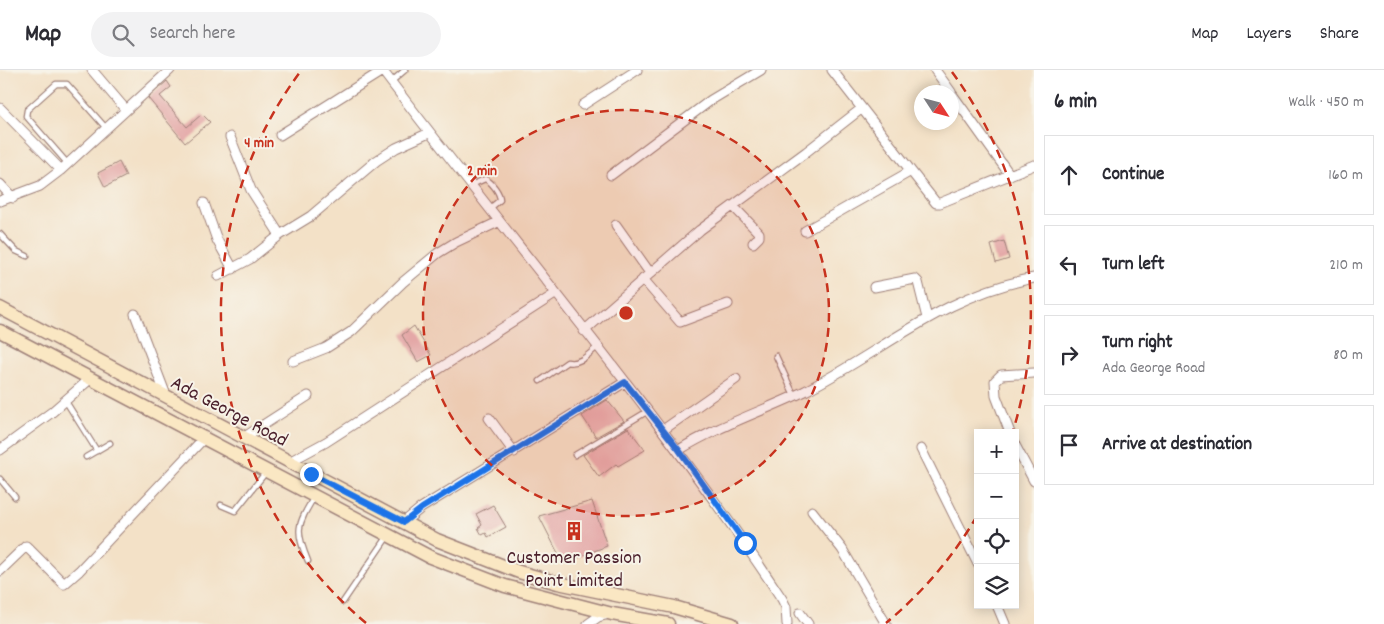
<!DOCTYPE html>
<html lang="en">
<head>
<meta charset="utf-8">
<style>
	:root { --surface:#fff; --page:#f2f2f3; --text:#2b2b33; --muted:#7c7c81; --line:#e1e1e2 }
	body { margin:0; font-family:Dekko,sans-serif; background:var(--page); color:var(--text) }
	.controls { position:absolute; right:15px; bottom:15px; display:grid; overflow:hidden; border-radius:0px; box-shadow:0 2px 12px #0003 }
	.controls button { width:45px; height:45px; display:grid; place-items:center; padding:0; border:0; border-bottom:1px solid var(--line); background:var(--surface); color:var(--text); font:25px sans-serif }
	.compass { position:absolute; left:914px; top:15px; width:45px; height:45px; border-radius:50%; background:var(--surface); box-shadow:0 2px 12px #0003; rotate:126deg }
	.stop { position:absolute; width:15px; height:15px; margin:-11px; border:4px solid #1a73e8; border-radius:50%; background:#fff }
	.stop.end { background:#1a73e8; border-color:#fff; box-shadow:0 1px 5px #0008 }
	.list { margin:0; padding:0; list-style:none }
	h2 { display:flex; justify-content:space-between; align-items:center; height:65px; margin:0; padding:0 20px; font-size:21px }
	h2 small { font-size:16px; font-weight:400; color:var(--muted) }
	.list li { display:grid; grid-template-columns:32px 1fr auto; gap:15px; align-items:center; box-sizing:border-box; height:80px; margin:0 10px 10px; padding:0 10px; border:1px solid var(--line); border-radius:0px }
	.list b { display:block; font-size:19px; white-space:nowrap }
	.list p { margin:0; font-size:16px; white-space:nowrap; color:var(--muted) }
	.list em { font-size:16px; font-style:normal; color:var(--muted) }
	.icon { flex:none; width:28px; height:28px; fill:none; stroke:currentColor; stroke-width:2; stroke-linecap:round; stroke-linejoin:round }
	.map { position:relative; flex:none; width:1034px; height:554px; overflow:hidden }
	header { display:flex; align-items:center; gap:30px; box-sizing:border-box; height:70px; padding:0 25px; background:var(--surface); border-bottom:1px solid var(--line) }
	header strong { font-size:24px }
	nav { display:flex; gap:28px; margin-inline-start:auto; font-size:18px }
	.search { width:350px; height:45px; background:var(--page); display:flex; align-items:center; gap:12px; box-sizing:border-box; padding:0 18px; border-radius:28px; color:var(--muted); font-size:19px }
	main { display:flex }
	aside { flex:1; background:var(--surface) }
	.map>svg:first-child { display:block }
	.building { fill:#e4a8a7 }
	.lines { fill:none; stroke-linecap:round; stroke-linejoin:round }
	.service-casing { stroke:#9e8079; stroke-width:7 }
	.minor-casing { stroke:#9e8079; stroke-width:11 }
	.secondary-casing { stroke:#9e8079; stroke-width:15 }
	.service { stroke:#fff; stroke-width:4.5 }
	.minor { stroke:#fff; stroke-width:9 }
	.secondary { stroke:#fae7c3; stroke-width:12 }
	.route { stroke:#1a73e8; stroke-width:6 }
	.ring { fill:none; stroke:#c8321e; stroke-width:2.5; stroke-dasharray:9 6 }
	.labels { text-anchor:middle; stroke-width:4; stroke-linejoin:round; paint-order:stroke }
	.street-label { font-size:20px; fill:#4a1f2b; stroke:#f7f3e8 }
	.poi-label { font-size:20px; fill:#4a1f2b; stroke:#f7f3e8 }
	.centre { fill:#c8321e; stroke:#f7f3e8; stroke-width:2.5 }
	.ring-label { font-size:15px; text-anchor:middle; font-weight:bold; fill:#c8321e; stroke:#f7f3e8; stroke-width:4; stroke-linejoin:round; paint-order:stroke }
</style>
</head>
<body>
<header>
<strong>Map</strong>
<div class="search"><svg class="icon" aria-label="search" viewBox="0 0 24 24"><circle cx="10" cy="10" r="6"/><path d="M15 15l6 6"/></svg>Search here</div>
<nav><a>Map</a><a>Layers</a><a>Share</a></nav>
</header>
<main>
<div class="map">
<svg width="1034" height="554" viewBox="0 0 1034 554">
	<rect width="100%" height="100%" fill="#f7f3e8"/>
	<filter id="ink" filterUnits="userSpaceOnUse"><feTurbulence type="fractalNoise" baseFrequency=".02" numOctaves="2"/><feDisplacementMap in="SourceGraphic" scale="10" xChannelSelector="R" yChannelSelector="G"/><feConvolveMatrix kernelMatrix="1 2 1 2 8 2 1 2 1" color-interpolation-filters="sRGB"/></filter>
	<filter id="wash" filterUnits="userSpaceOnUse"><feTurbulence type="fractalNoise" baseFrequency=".0096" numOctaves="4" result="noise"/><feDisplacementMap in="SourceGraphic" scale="20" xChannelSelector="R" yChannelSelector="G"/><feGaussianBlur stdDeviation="1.12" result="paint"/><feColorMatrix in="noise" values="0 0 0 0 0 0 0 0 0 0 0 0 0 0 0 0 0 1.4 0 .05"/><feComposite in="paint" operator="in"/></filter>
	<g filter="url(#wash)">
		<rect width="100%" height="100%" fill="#f3e1c7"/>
		<g id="blocks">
			<path class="building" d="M167,11L171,17L160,26L187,57L202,44L210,52L185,73L148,28Z
				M119,92L126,106L105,117L98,103Z
				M1004,171L1009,189L996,193L991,175Z
				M414,256L431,285L418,292L402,265Z
				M607,330L624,351L596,367L582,346Z
				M628,358L645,380L618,396L616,394L599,407L583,385Z
				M592,431L607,476L563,493L539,446Z
				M493,435L506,457L488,467L486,463L482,465L478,458L482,455L476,444Z"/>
		</g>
	</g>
	<g filter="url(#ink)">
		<use href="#blocks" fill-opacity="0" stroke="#9e8079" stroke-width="1"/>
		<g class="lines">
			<g class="service-casing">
				<path id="service" d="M391,12L405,0
					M68,94L26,46L27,40L56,14H67L106,58
					M471,115L485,109C492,112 500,123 500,130L489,139
					M0,164L16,181L27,186
					M776,286L794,325
					M540,311L567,292C579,295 588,285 597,277
					M65,330L97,381
					M575,385L648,341
					M86,387L110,373
					M0,409L15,427
					M221,435L235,441L266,402
					M308,491C295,460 297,456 314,427
					M343,532L388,466"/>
			</g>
			<g class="minor-casing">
				<path id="minor" d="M92,0L126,40
					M382,0C515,176 660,344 782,529L786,537L787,554
					M832,0L936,133H940L1034,95
					M935,0L951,22
					M952,24L1010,105
					M583,35L637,0
					M0,38L61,100
					M280,65L382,1
					M230,67L251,120L280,165
					M611,105L711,30L761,0
					M0,114L13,128
					M0,131L40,116L61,100L170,0
					M204,133L217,170L233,199
					M733,136L759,163V167L753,173
					M616,155L650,203
					M805,161L911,101
					M218,206L250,189L280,165L311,146L376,91L396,78L429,63
					M643,209L680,252L728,234
					M874,217L915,209L918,212L927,248
					M135,244L167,328
					M584,261L700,160L806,82L861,39
					M293,291L326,278L351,262L403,212L438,183L456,172L498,152
					M489,348L514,382
					M663,360L736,309
					M1010,363L996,326L995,311L1001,305L1034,303
					M243,368L308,326
					M1015,375L1034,411
					M921,379L978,494
					M0,380L52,342L90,309
					M679,380C718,356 761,342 803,322C883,282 942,225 1034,208
					M289,392L326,372L555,224
					M812,441L842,479L886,554
					M404,452L421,438L625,312
					M0,501L26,476L64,514L79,501L205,367
					M997,535L1005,554
					M800,543L808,554
					M588,554L598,547L609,544"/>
			</g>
			<g class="secondary-casing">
				<path id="secondary" d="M0,238L437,470L519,502L558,513L674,537L732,554
					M0,261L430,487L505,516L612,544L668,554"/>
			</g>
			<use href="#service" class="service"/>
			<use href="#minor" class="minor"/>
			<use href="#secondary" class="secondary"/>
		</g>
	</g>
	<g class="lines" filter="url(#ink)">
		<path class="route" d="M311,404L404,452L422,438L625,312L679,380L745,473"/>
	</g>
	<circle cx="626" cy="243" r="203" fill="#c8321e" fill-opacity=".12"/>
	<g class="ring">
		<circle cx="626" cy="243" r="203"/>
		<path d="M977 446A405 405 0 0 1 886 553M366 553A405 405 0 0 1 300 2M952 2A405 405 0 0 1 1013 361"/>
	</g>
	<defs>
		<g id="building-bare" transform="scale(1.5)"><path d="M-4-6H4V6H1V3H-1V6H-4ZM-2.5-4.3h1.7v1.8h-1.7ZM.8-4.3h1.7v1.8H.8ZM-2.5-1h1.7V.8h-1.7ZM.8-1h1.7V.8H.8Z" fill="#c8321e" stroke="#f7f3e8" stroke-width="2.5" paint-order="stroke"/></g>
	</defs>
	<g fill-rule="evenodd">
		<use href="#building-bare" x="574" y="461"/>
	</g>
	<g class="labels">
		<g class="street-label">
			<text transform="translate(230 340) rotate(28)" y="7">Ada George Road</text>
		</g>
		<g class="poi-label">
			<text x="574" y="493">Customer Passion<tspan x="574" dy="23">Point Limited</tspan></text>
		</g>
	</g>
	<circle cx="626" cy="243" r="8" class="centre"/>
	<g class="ring-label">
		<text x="259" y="77">4 min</text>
		<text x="482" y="105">2 min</text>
	</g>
</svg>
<div class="controls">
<button>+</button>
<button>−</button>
<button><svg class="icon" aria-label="locate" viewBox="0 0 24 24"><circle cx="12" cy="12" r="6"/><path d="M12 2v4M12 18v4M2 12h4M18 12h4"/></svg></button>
<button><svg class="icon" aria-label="layers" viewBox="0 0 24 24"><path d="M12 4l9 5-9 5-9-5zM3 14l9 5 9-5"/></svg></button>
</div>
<svg class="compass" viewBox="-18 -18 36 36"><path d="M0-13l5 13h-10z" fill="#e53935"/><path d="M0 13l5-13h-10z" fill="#7c7c81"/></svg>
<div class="stop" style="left:745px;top:473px"></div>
<div class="stop end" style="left:311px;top:404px"></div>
</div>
<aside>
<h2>6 min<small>Walk · 450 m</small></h2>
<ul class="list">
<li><svg class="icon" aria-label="ahead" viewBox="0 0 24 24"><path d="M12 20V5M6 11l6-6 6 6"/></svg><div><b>Continue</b></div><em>160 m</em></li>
<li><svg class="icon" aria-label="left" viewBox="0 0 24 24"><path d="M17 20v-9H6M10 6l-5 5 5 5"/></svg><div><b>Turn left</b></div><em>210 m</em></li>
<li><svg class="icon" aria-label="right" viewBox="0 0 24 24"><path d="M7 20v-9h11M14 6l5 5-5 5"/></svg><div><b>Turn right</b><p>Ada George Road</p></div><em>80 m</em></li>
<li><svg class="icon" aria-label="arrive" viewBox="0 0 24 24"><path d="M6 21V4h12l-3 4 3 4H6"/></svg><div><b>Arrive at destination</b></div></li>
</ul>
</aside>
</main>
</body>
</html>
